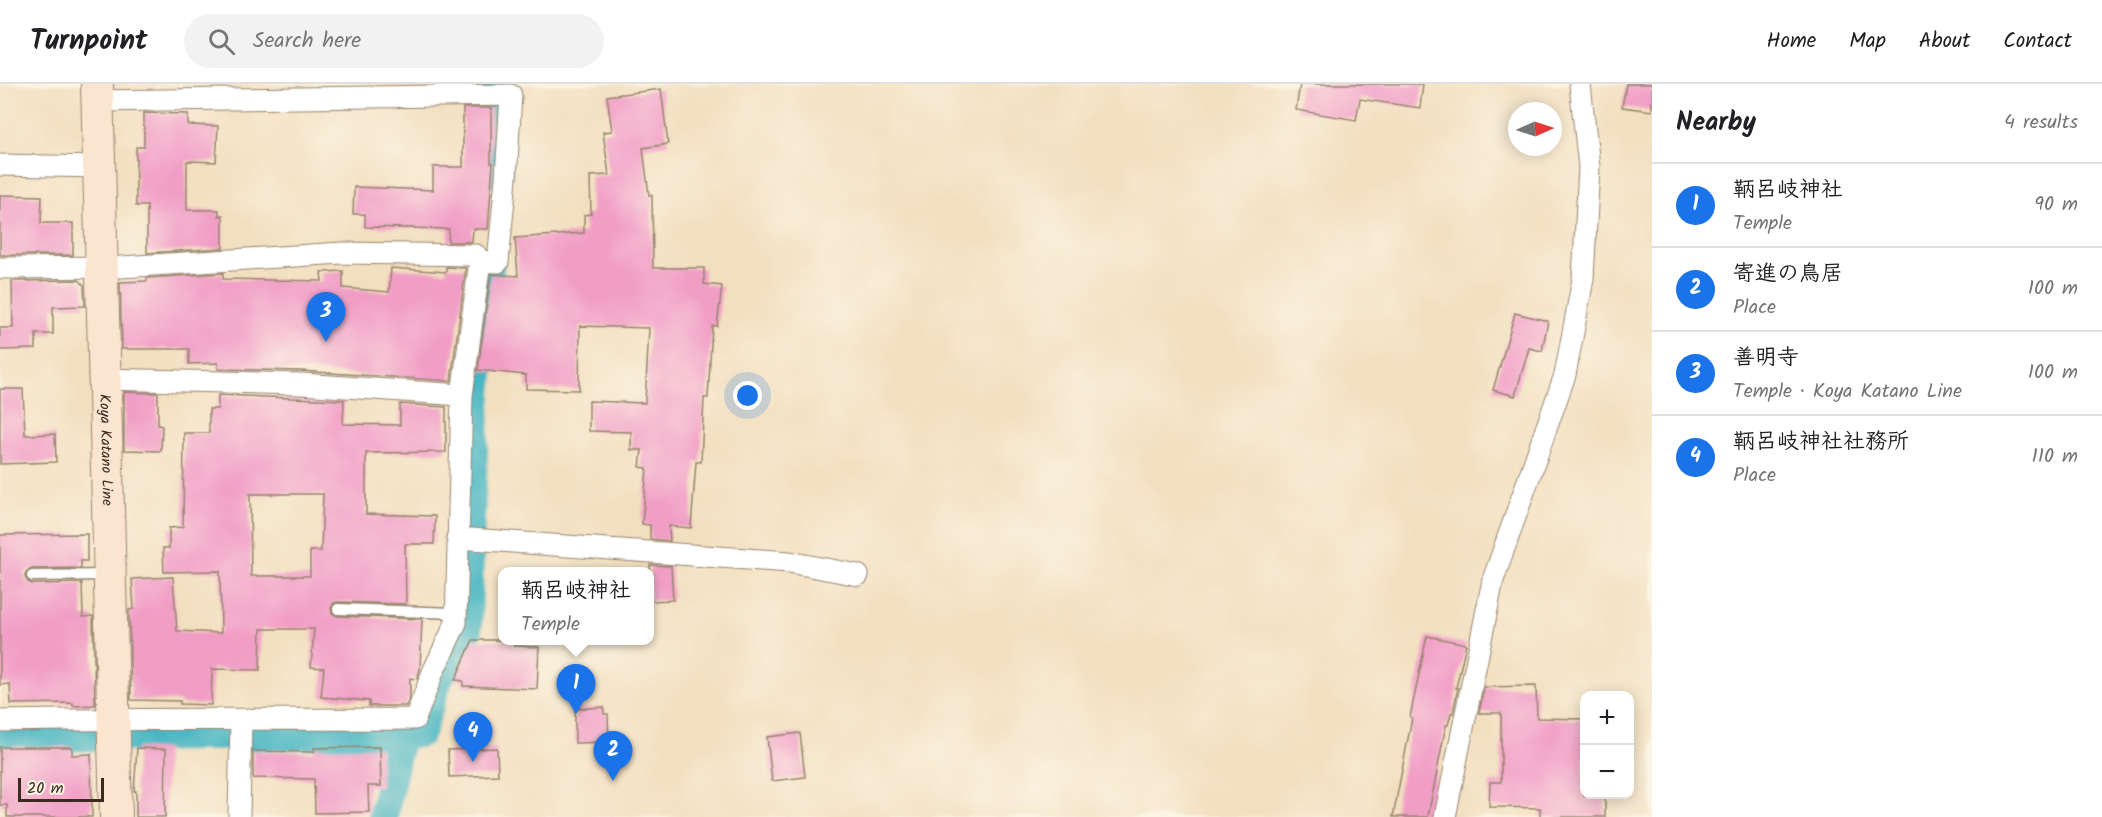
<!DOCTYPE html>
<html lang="en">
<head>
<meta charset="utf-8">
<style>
	:root { --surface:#fff; --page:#f2f2f2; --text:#202124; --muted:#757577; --line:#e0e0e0; --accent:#1a73e8 }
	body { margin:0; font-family:Kalam,"Klee One",sans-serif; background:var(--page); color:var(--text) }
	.controls { position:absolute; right:18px; bottom:18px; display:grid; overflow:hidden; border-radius:12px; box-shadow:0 3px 15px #0003 }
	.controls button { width:54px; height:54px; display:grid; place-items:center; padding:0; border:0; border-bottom:2px solid var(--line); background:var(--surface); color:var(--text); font:30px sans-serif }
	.compass { position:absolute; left:1508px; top:18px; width:54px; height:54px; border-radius:50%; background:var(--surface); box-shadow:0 3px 15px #0003; rotate:87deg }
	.scale { position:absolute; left:18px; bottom:15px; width:86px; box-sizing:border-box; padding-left:6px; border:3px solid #3b2a1e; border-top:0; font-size:16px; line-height:21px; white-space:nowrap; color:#3b2a1e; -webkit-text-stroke:4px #fcf5e5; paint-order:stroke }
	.you { position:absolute; left:748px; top:312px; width:21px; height:21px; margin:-15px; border:4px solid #fff; border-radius:50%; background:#1a73e8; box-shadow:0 0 0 9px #1a73e833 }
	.badge { display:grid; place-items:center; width:39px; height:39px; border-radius:50%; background:var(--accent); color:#fff; font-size:20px; font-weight:700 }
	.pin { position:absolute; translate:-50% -50px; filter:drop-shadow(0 2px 3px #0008) }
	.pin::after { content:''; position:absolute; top:32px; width:21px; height:18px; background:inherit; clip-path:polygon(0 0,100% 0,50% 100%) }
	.popup { position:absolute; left:498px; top:483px; width:156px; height:78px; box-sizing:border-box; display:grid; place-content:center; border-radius:12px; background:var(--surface); filter:drop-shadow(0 2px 4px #0005); font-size:20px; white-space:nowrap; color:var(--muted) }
	.popup b { font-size:22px; color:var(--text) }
	.popup::after { content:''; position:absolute; left:50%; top:100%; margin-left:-12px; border:12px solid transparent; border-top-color:var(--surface) }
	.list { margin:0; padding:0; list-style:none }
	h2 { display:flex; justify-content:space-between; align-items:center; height:78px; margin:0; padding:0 24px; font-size:26px }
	h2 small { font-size:20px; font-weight:400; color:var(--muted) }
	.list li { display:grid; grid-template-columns:39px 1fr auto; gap:18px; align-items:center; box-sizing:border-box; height:84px; padding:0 24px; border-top:2px solid var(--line) }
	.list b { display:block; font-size:22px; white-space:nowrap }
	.list p { margin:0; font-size:20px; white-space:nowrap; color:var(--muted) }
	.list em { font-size:20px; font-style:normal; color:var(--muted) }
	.icon { flex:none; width:33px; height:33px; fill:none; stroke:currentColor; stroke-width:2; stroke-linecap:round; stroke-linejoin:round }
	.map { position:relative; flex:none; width:1652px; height:733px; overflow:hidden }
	header { display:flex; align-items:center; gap:36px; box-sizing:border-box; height:84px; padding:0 30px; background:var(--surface); border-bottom:2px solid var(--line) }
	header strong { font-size:28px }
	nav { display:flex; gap:33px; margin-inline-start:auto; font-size:21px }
	.search { width:420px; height:54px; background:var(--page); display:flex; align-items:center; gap:15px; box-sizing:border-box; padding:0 21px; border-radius:33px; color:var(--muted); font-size:22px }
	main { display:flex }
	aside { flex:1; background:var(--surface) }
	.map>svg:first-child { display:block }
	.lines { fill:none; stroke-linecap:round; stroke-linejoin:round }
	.canal { stroke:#47b5c2; stroke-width:30 }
	.building { fill:#f19ec6; fill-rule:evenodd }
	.lane-casing { stroke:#96846e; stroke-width:13 }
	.street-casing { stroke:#96846e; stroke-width:23 }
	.secondary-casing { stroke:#96846e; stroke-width:34 }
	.lane { stroke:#fff; stroke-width:10 }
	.street { stroke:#fff; stroke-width:21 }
	.secondary { stroke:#fce5d0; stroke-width:32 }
	.labels { text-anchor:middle; stroke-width:5; stroke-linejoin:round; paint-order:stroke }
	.street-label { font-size:15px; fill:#3b2a1e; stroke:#fcf5e5 }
</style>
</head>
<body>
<header>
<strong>Turnpoint</strong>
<div class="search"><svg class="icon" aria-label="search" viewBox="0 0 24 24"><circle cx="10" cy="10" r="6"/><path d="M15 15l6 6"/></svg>Search here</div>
<nav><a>Home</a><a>Map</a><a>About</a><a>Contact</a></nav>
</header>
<main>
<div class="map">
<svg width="1652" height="733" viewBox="0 0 1652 733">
	<rect width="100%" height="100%" fill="#fcf5e5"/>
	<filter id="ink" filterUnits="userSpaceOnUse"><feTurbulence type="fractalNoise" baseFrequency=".0167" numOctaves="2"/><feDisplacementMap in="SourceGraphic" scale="12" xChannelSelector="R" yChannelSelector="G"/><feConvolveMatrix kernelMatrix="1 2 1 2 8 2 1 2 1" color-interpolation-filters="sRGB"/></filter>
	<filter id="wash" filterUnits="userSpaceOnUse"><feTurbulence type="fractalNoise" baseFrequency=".008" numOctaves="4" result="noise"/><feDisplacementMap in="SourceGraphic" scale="24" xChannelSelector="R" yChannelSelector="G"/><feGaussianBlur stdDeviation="1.35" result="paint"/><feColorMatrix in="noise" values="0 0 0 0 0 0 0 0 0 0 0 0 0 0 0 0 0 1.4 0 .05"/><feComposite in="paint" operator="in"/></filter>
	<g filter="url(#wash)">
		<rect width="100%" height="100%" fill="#f2dfbf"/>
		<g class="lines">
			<path class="canal" d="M494,0L498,29V90
				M0,652L127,653L420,649L439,592L467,547L470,435L475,331L490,176
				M383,733L400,651"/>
		</g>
		<g id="blocks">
			<path class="building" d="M1300,0H1423L1420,24L1360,15L1356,36L1296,26Z
				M1626,0H1652V27L1622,23Z
				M661,5L668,60L643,64L649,111H652L653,184H704V200L722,202L717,242H712L708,314H704L701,378H696L691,444L669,442L670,457L650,455V441L642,440L647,384L640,383L642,366H631V348L589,347V317L645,319L649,244L580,242L579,306L526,305V291L478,286L491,190L518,192L515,154L584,149V131L591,130L590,92L609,91L603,48L612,47L607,12Z
				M463,24H491V79H493L488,145H473L472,158H448L449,145L365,143V130H353L354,103L433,106V83H463Z
				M144,29L188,30V41L218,42L216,78L187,77V126H219V132L223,131V164L147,169V122H136V63H144Z
				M0,111L42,112L41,139H73V171H0Z
				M446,183L466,184L451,297L301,287L218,285V279L189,280V265H122L120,198L147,197V194L223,189V195L322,197L321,188L343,187V204L389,208L391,184L446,188Z
				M79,196L84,201L85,222L53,223V250H36V265L0,266V244H13L12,197Z
				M1515,229L1548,237L1542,267L1529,264L1515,312L1493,306Z
				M0,305H23L25,351L55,350L56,378L0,380Z
				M124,308L158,309V341L162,342L161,367L124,366Z
				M218,311L344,316L343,340L400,341V320L446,323V368L366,369V430L435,432L434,460H405L406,520L338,518L334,519L331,524L332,529L338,532L422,535L420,586L417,595L410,594V614L406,622H369V617L321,613L324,584L311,583L314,545H261L260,586L212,585L211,621L180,620V617L131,616L129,526L134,525L132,495L173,493L177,547L221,549L220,487L164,488L163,464H169V444L183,443L184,349H209V325H218ZM250,410H323L321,467H310V492H251Z
				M87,450V477H81V484L31,485L26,488L25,493L28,498L32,500L82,499L83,533L93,532L95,621L73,622V619L11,620L10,600L0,601V451Z
				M650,481L671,482L673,516L650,517Z
				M1427,552L1466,560L1456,604H1458L1453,629H1451L1448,641H1446L1428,733H1393L1412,634L1410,633Z
				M473,556H514V562L539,563L537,605L463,602V597L455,596Z
				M1536,602L1537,634L1584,635V711H1605V733H1540V724L1489,723L1490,698H1501V629H1479L1484,603Z
				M604,623V630H608L609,658L575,659V625Z
				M800,649L805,693L772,697L767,653Z
				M0,663H72V671L91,670L92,733H7V721H0Z
				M380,663L381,702H368L369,728L315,729L314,695L253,694V667L314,668V664Z
				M137,664L166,665L165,733H136V707H134Z
				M497,664L498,691L449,693L448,666Z"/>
		</g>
	</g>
	<g filter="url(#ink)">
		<use href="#blocks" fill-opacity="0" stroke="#96846e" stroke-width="1.5"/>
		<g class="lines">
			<g class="lane-casing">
				<path id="lane" d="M32,492L109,491
					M338,525L456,529"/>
			</g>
			<g class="street-casing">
				<path id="street" d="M0,81L98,83
					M0,184L121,183L342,169L476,171L480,177L498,178L506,94L511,11L97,17
					M103,295L301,300L462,311
					M457,454L789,478L858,491
					M0,637C138,634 277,636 415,635L433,588L456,539L462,311L480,177
					M239,733L241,637
					M1445,733L1493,496L1565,291L1583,195L1589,83L1580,0"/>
			</g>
			<g class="secondary-casing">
				<g id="secondary">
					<path id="s1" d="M97,0L116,733"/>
				</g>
			</g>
			<use href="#lane" class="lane"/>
			<use href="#street" class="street"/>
			<use href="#secondary" class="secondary"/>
		</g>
	</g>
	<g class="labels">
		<g class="street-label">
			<text dy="5" stroke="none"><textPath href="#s1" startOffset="366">Koya Katano Line</textPath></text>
		</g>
	</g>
</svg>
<div class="controls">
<button>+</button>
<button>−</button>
</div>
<svg class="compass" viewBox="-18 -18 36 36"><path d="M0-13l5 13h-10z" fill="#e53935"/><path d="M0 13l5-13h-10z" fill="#757577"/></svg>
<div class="scale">20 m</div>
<div class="you"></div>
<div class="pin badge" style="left:576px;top:630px">1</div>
<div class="popup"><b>鞆呂岐神社</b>Temple</div>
<div class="pin badge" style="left:613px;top:697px">2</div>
<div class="pin badge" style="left:326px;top:258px">3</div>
<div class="pin badge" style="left:473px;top:678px">4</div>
</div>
<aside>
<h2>Nearby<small>4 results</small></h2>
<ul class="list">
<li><span class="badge">1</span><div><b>鞆呂岐神社</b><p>Temple</p></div><em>90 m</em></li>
<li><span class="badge">2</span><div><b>寄進の鳥居</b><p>Place</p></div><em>100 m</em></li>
<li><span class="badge">3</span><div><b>善明寺</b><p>Temple · Koya Katano Line</p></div><em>100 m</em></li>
<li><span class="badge">4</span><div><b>鞆呂岐神社社務所</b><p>Place</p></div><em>110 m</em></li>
</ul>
</aside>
</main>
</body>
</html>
